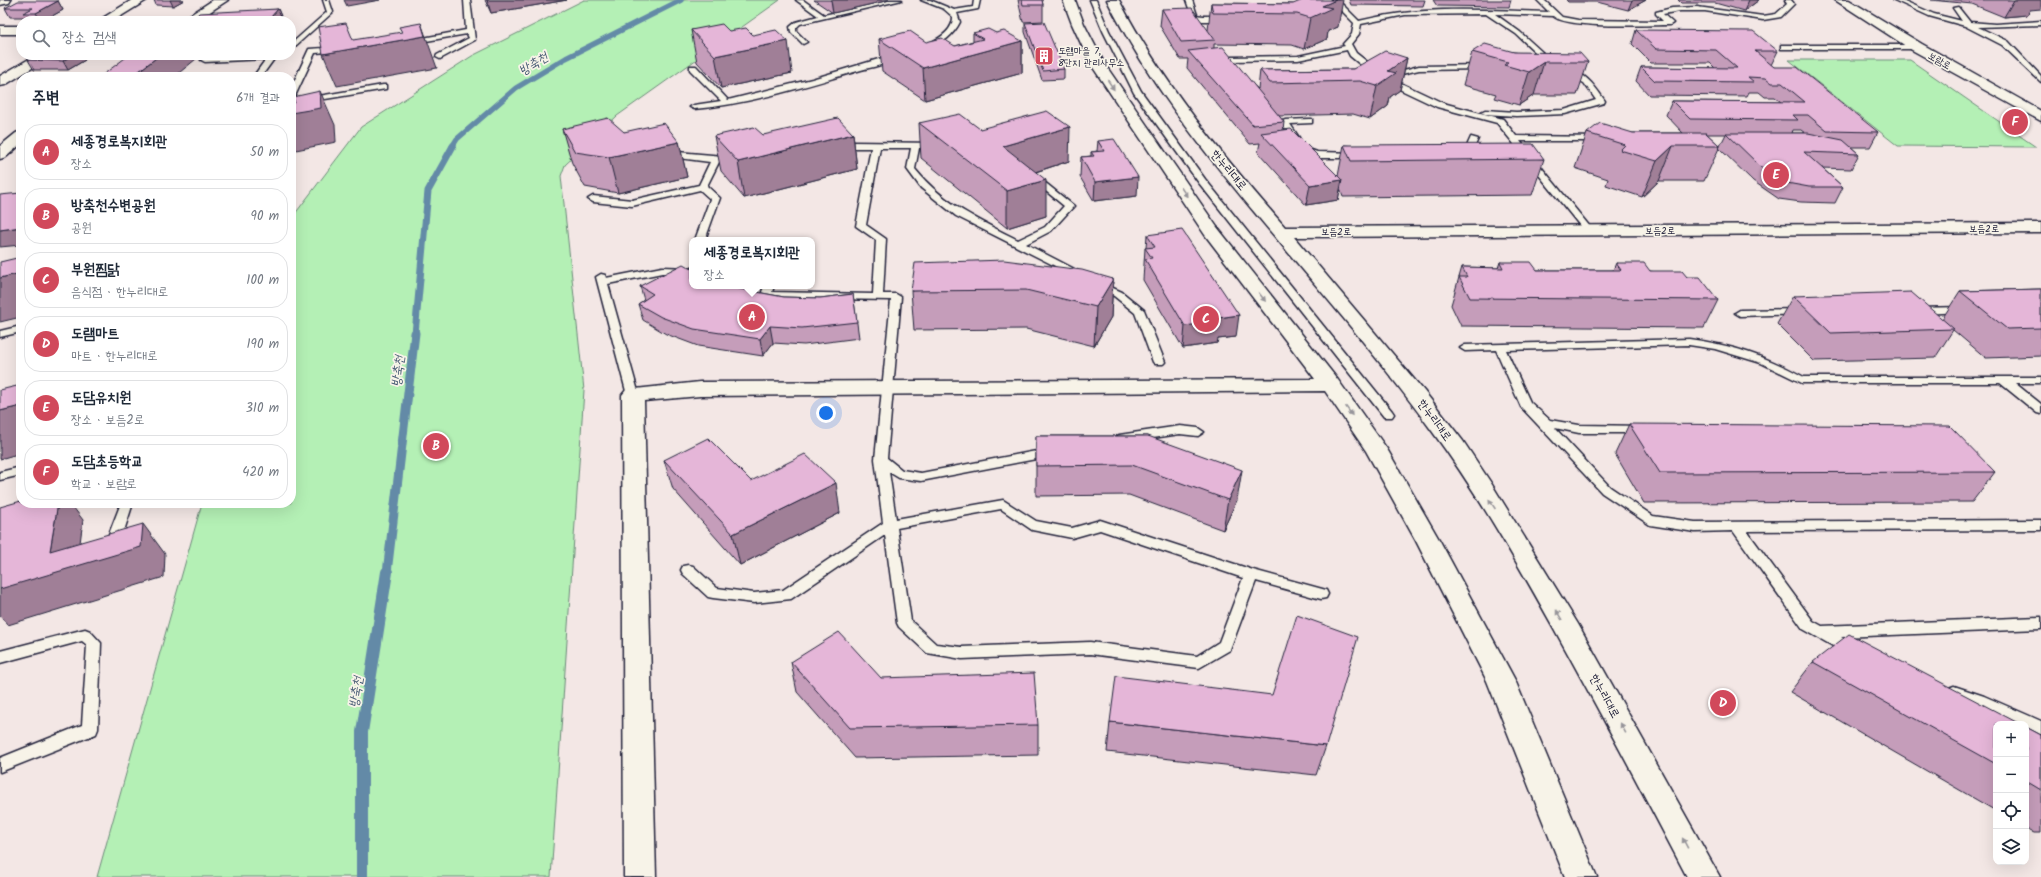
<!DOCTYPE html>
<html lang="ko">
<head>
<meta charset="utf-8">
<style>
	:root { --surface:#fff; --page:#f6f6f7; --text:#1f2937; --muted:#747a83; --line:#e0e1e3; --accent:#d1495b }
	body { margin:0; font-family:Kalam,"Poor Story",sans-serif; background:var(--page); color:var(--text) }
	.controls { position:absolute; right:12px; bottom:12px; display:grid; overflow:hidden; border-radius:8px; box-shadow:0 4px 16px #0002 }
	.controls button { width:36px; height:36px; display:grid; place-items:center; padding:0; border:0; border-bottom:1px solid var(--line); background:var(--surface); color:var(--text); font:20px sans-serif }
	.you { position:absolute; left:826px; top:413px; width:14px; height:14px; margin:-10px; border:3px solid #fff; border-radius:50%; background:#1a73e8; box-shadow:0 0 0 6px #1a73e833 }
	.badge { display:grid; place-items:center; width:26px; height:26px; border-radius:50%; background:var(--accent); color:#fff; font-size:13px; font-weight:700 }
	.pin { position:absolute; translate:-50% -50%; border:2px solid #fff; box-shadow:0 1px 4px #0006 }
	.popup { position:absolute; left:689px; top:237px; width:126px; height:52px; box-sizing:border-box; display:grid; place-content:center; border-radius:8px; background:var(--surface); filter:drop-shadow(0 1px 3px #0005); font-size:13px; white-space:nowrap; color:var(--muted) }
	.popup b { font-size:15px; color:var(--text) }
	.popup::after { content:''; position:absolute; left:50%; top:100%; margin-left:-8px; border:8px solid transparent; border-top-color:var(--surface) }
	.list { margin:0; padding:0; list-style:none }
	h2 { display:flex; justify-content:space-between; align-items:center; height:52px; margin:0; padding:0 16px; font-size:17px }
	h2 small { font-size:13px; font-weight:400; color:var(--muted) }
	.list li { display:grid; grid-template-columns:26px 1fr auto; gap:12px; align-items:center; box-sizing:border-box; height:56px; margin:0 8px 8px; padding:0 8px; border:1px solid var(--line); border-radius:16px }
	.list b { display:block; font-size:15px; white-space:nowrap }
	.list p { margin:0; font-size:13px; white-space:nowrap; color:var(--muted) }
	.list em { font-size:13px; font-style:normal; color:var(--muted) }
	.icon { flex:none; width:22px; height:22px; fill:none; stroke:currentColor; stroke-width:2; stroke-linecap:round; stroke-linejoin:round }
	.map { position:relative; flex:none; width:2041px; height:877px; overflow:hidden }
	.search { position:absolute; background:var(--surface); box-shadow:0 4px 16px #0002; left:16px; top:16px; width:280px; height:44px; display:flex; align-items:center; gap:10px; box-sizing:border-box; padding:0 14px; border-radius:16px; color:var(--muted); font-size:15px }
	.panel { position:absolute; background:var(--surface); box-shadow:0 4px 16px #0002; left:16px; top:72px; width:280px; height:436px; border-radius:16px }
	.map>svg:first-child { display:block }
	.green { fill:#b4f0b5; stroke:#6b8978 }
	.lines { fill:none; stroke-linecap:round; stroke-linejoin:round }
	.stream-far3 { stroke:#638aa7; stroke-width:5.5 }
	.stream-far2 { stroke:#638aa7; stroke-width:7 }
	.stream-far1 { stroke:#638aa7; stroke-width:9 }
	.stream { stroke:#638aa7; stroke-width:12 }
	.lane-casing { stroke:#22223b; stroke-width:3 }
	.street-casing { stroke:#22223b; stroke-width:3 }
	.secondary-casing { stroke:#22223b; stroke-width:3 }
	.lane { fill:#f7f3e8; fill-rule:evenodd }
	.street { fill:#f7f3e8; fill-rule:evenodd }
	.secondary { fill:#f7f3e8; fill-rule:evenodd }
	.wall { fill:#c59dba; stroke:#22223b; fill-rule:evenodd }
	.shaded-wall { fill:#a07f97; stroke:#22223b }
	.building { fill:#e5b6d8; stroke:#22223b }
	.oneway { fill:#97959a }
	.labels { text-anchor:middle; stroke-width:3.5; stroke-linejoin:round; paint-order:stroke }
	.far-poi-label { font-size:10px; fill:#22223b; stroke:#f7f3e8; text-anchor:start }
	.far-street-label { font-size:10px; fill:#22223b; stroke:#f7f3e8 }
	.street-label { font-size:12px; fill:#22223b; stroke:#f7f3e8 }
	.water-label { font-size:13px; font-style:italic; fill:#425671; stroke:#f7f3e8 }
</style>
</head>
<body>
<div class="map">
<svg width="2041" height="877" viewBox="0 0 2041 877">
	<rect width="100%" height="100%" fill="#f3e7e5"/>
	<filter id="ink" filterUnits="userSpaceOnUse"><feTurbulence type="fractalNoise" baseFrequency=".025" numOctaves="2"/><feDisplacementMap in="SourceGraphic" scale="8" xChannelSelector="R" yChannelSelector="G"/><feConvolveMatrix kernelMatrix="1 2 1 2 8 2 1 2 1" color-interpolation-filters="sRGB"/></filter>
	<g filter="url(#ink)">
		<path class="green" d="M584,0H780L617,116L565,165L561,176L584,390L551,877H97L202,503H291V219L361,127L472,56Z
			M1789,60H1910L2036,147L1898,146Z"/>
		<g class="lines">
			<path class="stream-far3" d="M452,147L457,139L516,88L566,58L681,0"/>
			<path class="stream-far2" d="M415,334L428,191L453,146"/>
			<path class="stream-far1" d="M387,573L415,333"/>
			<path class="stream" d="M362,877V732L387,572"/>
			<g class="lane-casing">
				<path id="lane" d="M323,0H329L333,12L291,50V44L327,12Z
					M464,0H470L475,40L440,59L436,57L437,55L469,38L467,34L409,44V40H412L466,30Z
					M796,0H803L824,15L890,0H902L800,24L796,28V31L807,42L803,44L791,32L790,27L796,22L818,16Z
					M921,0H930L954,10L973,7L974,0H980L978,9L957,13L960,22C954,34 943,44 930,48H927V44C939,39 953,31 953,17L944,9Z
					M1090,0H1096L1109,31L1141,91L1205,179L1392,411L1394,414L1392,417H1384L1199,183L1134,93L1103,31Z
					M1186,0H1192L1197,15C1207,18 1222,13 1229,19L1226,21H1202L1192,17Z
					M1331,0H1338L1359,21C1422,5 1485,10 1549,12L1537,0H1544L1562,17L1578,20L1663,21L1656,14V12L1672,8L1697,7L1763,16L1776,14L1787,4L1785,0H1791L1794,4L1781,17L1763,20L1705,11H1680L1663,14L1673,23L1670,25C1647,25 1567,29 1553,16L1495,14L1520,32L1552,61L1553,63L1549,65L1516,34L1486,14L1405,15L1361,24L1359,34L1351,44L1356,53L1384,75L1443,103L1503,119L1516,136L1604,137L1605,139L1601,141H1520L1591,228L1593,230L1588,233L1585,232L1497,123L1437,107L1378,79L1350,56L1347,50L1298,60L1231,61L1227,59L1231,57L1298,56L1345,46L1343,44L1352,34L1354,23Z
					M1894,0H1902L1934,14L1962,21L1953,8L1958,7L1970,22L1995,24L2041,21V25L1978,27L2008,41L2041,76V82L2002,45L1965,26L1929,16Z
					M1781,45H1917L1921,47L1917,49H1781Z
					M339,47L343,49L342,51L315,53L295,96L291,98V88L309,49Z
					M280,55L274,59L261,77H253L266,59L205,62L201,60L205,58Z
					M892,55L899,57C890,64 872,67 861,70C807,86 750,104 694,109L690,107L694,105L721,101L690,70V66H696L728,100L812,79Z
					M1487,65L1488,67L1484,69L1419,70L1389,77L1385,75L1419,66Z
					M1564,70C1583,68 1596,88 1605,101L1604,103L1565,114L1516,116L1485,114L1481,112L1485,110L1516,112L1564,110L1596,100L1584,83L1564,74Z
					M383,85H386V89L307,102L303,100L307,98Z
					M1309,119H1312V123L1290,124L1306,148L1317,152L1359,153L1363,156L1362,158H1316L1300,152L1281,122L1285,120Z
					M1471,137L1478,139L1468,161H1462L1461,159Z
					M852,142L938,143L939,145L935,148H919L915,169C943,204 979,220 1018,240L1045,227L1064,206L1030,178L1031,176H1037L1074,206L1051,231L1026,244L1086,275L1085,277H1077L956,216L921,188L907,169L911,148H880L866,225L886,239L883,294H896L901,297L887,458L902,470L921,473L1052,448L1058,452L1052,456L921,481L899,478L889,472L896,519L1003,500L1036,521L1072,528L1100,520L1253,570L1326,590L1328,594L1326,598L1321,599L1256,581L1230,650L1199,668L1090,654L962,659L927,653L899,627L897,623L885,535L791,599L754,603L713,598L708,597L683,574L681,570L683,566L688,565L693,566L717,588L754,593L783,590L883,523L875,459L891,300L766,298L761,295L764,286H774L772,292L873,294L876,240L856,226L871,148H852L838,151L834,148ZM1001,509L1032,530L1072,538L1100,530L1243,578L1219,642L1197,656L1090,642L962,647L936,644L911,621L897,528Z
					M666,151L735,157L739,160L735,163L719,162L707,186L720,198L705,240H695L710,199L700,190L632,206L593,202L588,199L593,196L632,200L699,185L710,162L663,156L662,154Z
					M662,267L692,268V274L662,273L608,284L639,395L633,399L627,395L596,277L601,274L605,275L606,278Z
					M1099,282L1122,292L1144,310L1165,362L1163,364H1155L1153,362L1135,313L1114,296L1095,287L1094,285Z
					M1964,307L1968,308L1969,310L1968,312L1916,314L1911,311L1916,308Z
					M1800,309L1804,310L1805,312L1804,314L1740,316L1735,313L1740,310Z
					M21,326V332L0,337V331Z
					M1689,339C1733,345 1765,356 1804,377H2041V383H2015L2041,404V414L2037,413L2000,383H1802L1761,363L1715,349L1689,345L1506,350L1530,402L1550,420L1579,425L1646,426L1648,429L1642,433H1579L1555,428L1610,487L1653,516L1695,522L2041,520V530L1747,531L1813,621L1822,626L2041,617V629L1841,637L1857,646L1859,650L1857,654L1852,656L1847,654L1803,629L1733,531L1695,532L1650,525L1602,493L1521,407L1496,350L1465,351L1460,348L1465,345Z
					M1180,426L1198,428L1204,432L1198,436L1180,434L1119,443L1113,439L1119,435Z
					M21,467V475L0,480V472Z
					M121,503H133L123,534L121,537H111L109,534Z
					M85,629L90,631L101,643L98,729L96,734L0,772V758L82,725L87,645L82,641L0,663V651Z
					M1954,686L1984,696L2041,721V735L2026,728V724H2016L1974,705L1949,696L1946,692L1949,688Z"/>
			</g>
			<g class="street-casing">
				<path id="street" d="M0,0H11L9,3L0,5Z
					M132,0H147L113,21H98Z
					M0,26H21V34H0Z
					M36,55H53L5,85L0,86V76Z"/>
			</g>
			<g class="secondary-casing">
				<path id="secondary" d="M213,0H228L196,21H181Z
					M1063,0H1075L1084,24L1104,63L1217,227L1338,380L1387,449L1440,541L1515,680L1597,877H1565L1487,681L1416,541L1366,451L1325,391L700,396L644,401L656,877H624L622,395L626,390L700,382L1315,379L1205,235L1090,63L1072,24Z
					M1107,0H1119C1163,84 1223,156 1285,227L2041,223V233L1294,237L1424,391L1463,441L1491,483L1578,624L1720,877H1687C1643,793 1598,708 1552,625C1515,559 1477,492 1432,431C1377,355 1315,285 1255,213C1199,146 1146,78 1107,0Z
					M1835,0H1849L1922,44L2041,111V121L1912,50Z
					M21,131V144L6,157L0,159V146L16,133Z"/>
			</g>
			<use href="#lane" class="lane"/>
			<use href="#street" class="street"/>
			<use href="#secondary" class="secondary"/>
		</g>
		<path class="wall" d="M154,0H184L173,6L156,5Z
			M485,0H567L491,13Z
			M814,0H890L833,13Z
			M1018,0H1042L1043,5V21L1023,22Z
			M1349,0H1425L1423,6L1351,5Z
			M1433,0H1511L1509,7L1437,6Z
			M1566,0H1646L1628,10L1597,2H1568Z
			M1678,0H1759L1744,11L1715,3H1681Z
			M1931,0H2041L2030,10L2027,15L2004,17L1972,4Z
			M58,1L63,10L43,21H28L26,17H10L5,8Z
			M1211,3L1293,4L1338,27L1328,31L1327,39L1304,49L1292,45L1214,44V48L1258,89L1260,70L1353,69L1407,58L1400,90L1390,97L1388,106L1370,119L1353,114L1279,116L1284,122L1283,130L1338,176L1344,145L1544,159L1532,195L1343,197L1340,189L1338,200L1306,205L1258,152L1260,143L1250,144L1187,68L1188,59H1180L1160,26L1162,9L1208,30Z
			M278,9L283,21H191Z
			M1025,23L1064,69V79L1042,80L1025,32Z
			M691,30L729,31L792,73L721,88L697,62Z
			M1636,30L1778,51L1771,65L1774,67L1878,132L1870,147H1851L1859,154L1851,169L1822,168L1843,187L1835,203L1801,202L1779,199L1753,181L1719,148L1726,134H1707L1720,146L1704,181H1659L1642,197L1606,185L1608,179L1575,168L1587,133H1683L1666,115L1672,101L1781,102L1775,97H1765L1759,92H1749L1747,96L1649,95L1636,81L1641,67L1715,68L1710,63H1651L1632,44ZM1793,130H1801L1805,133H1792Z
			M973,33H996L1022,41V73L925,100L882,71L879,39L955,46L973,41Z
			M1472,52H1514L1588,62L1577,95H1534L1519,105L1494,98L1496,94L1463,85Z
			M37,55H82L85,60L68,70H34L28,60Z
			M919,123L980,129L1069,161L1036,172L1046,216L1007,228L921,158Z
			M562,129L624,132L679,142L687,177L618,193L585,187L572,163Z
			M853,134L857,169L744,198L721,171L714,136L763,135Z
			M1098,141L1137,196L1094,201L1080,177L1081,157L1091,156V152L1097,151Z
			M1147,235L1236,337L1218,339L1217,343L1183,348L1143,280L1145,248H1146Z
			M1500,262L1537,270H1613L1616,263L1650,271L1687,277L1718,300L1704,328L1461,326L1451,305L1462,267L1498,268Z
			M1113,279L1111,317L1094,346L1026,329L914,330L911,291Z
			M640,286H692L735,288L784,297L820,298L853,294L859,338L804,345L773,343L763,356L698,346L666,334L643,320L638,304L644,300Z
			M2041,289V356L1986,358L1953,330L1935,358L1814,361L1777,324L1793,296L1942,319L1960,291Z
			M1629,424L1995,472L1972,502L1644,503L1615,454Z
			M1036,436H1148L1237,500L1223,530L1129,495L1036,496Z
			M664,460L751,481L840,513L740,565L673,489Z
			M791,662L881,678L1038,725V755L855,758L797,692Z
			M1813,662L1996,724V811L1790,692Z
			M1110,722L1326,746L1316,775L1107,752Z
			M2026,727L2041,735V833H2034L2026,829Z"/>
		<path class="shaded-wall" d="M170,0H184L173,6Z
			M344,0H380L347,6Z
			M487,0H567L491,13Z
			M831,0H890L833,13Z
			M1336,0H1343L1338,27L1328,31L1327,39L1304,49L1310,18L1322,6Z
			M1632,0H1646L1628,10Z
			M1749,0H1759L1744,11Z
			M2014,0H2041V9L2030,10L2027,15L2004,17Z
			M58,1L63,10L43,21H41L36,13Z
			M278,9L283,21H270L269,19Z
			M421,23L437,68L337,86L323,54L425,36Z
			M788,41L792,73L721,88L715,56Z
			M1022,41V73L925,100L923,68Z
			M72,55H82L85,60L68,70L63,61Z
			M160,55H195L196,59L174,77H131Z
			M1407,58L1400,90L1390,97L1388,106L1370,119L1377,86L1388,71Z
			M1544,62L1534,95L1519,105L1529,72Z
			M320,91L335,125L336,142L291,151V113Z
			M1070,127L1069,161L1004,182L1003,146Z
			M853,134L857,169L744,198L738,162Z
			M679,142L687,177L618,193L609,157Z
			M1673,146L1659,181L1642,197L1657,161Z
			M1138,177L1137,196L1094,201L1095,182Z
			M1046,180V216L1007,228V191Z
			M1342,180L1338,200L1306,205L1310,185Z
			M21,227V245L0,247V230Z
			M21,273V317L0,322V278Z
			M1113,279L1111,317L1094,346L1096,307Z
			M1239,315L1236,337L1218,339L1217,343L1183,348L1185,326L1218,318Z
			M770,326L773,343L763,356L760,339Z
			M21,406V453L0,459V411Z
			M1242,470L1237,500L1223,530L1228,500Z
			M836,483L840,513L740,565L733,534Z
			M58,503H70L83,520L77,566L143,524L165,554L164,577L8,625L0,616V589L50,551Z"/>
		<path class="building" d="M1022,0H1042L1043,5H1023Z
			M1303,0H1336L1322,6L1332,8L1310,18L1297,14L1213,13L1211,3L1293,4Z
			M18,1H58L36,13H23L33,8H5Z
			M1192,8L1215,40L1181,42L1162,9Z
			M278,9L269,19L229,21H191L199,13Z
			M1044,22L1064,69L1043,71L1025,23Z
			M346,23L353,40L402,32L399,27L421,23L425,36L323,54L318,27Z
			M722,24L729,31L746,28L753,35L776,30L788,41L715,56L691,30Z
			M988,29L996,33L1004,31L1022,41L923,68L879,39L910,31L926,42L942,38L955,46L983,39L973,33Z
			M1636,30L1753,31L1778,51H1755L1774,67H1797L1878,132L1827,131L1808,115H1793L1798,120L1690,119L1672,101L1805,102L1782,83H1772L1766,78L1748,77L1754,82L1655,81L1641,67L1737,68L1716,50L1656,49Z
			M1485,44L1514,52L1580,53L1588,62H1544L1529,72L1504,65L1508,62L1472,52Z
			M1223,47L1284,122L1253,125L1188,51Z
			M1385,51L1407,58L1388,71L1396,73L1377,86L1360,81L1270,83L1260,70L1353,69Z
			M37,55H72L63,61L28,60Z
			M129,55H160L131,77H100Z
			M320,91L321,108L291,113V104L295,103L293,97Z
			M1047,111L1070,127L1003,146L1046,180L1007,191L919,123L960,114L980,129Z
			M608,118L624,132L664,123L679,142L609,157L575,152L562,129Z
			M838,118L853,134L738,162L714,136L754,127L763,135Z
			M1600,123L1633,133H1706L1720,146H1673L1657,161L1620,150L1625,145L1587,133Z
			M1291,129L1342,180L1310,185L1261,133Z
			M1726,133H1808L1843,140L1859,154L1804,152L1843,187H1809L1787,183L1760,166Z
			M1114,139L1138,177L1095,182L1081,157L1094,156L1091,152L1104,151L1098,141Z
			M1533,144L1544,159L1351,161L1344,145Z
			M21,193V227L0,230V195Z
			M1182,230L1239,315L1218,318L1220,321L1185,326L1145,259L1152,258L1145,248L1155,247L1147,235Z
			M21,257V273L0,278V262Z
			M1004,260L1082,270L1113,279L1096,307L1026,290L911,291L915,263Z
			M1500,262H1531L1537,270H1621L1616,263H1644L1650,271H1682L1687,277H1700L1718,300L1470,298L1459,277H1467L1462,267L1503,268Z
			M683,264L692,269V286H729L735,288L784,297L820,298L853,294L857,322L802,328L770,326L760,339L694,329L661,317L638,304L653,294L640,286Z
			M2041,289V328L2007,329L1960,291Z
			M1911,292L1954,329L1831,333L1793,296Z
			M21,385V406L0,411V390Z
			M1629,424L1950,426L1995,472L1660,473Z
			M1036,436H1148L1242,470L1228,500L1132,465L1036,466Z
			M708,438L751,481L805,454L836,483L733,534L664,460Z
			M21,501V503H58L50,551L143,524L141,547L0,589V507Z
			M1297,615L1358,637L1326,746L1110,722L1116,676L1272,695Z
			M839,632L881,678L1034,673L1038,725L850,728L791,662Z
			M1849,634L2020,724H1996V764L1813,662Z
			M2026,727L2041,735V790L2026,781Z"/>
		<defs><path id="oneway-solid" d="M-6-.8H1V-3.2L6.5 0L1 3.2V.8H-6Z"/></defs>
		<g class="oneway">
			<use href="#oneway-solid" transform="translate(1111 85) rotate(56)"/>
			<use href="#oneway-solid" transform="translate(1184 192) rotate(56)"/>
			<use href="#oneway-solid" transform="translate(1262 297) rotate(52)"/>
			<use href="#oneway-solid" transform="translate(1349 411) rotate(55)"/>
			<use href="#oneway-solid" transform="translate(1492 504) rotate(-124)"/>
			<use href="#oneway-solid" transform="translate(1559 615) rotate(-120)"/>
			<use href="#oneway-solid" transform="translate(1623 728) rotate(-118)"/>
			<use href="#oneway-solid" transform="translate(1685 843) rotate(-118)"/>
		</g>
	</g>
	<defs>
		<g id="building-square" transform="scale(1)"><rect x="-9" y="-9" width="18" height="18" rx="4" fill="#d1495b" stroke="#f7f3e8"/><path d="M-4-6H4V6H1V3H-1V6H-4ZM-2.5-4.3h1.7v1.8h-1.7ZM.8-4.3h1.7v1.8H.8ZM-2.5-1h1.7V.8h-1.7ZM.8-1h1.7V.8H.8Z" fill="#fff"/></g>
	</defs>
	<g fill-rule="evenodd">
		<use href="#building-square" x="1044" y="56"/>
	</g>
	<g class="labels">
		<g class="far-poi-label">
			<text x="1058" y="54">도램마을 7,<tspan x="1058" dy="12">8단지 관리사무소</tspan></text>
		</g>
		<g class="far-street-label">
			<text transform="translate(1940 60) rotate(30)" y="4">보람로</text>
			<text x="1984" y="232">보듬2로</text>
			<text x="1660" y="234">보듬2로</text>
			<text x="1336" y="235">보듬2로</text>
		</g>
		<g class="street-label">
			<text transform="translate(1229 170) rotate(50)" y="4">한누리대로</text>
			<text transform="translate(1435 420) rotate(54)" y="4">한누리대로</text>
			<text transform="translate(1605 696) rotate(61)" y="4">한누리대로</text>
		</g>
		<g class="water-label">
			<text transform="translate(533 63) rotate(-32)" y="5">방축천</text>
			<text transform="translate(397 371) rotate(-83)" y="5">방축천</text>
			<text transform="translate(355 692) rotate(-81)" y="5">방축천</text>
		</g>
	</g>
</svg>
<div class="controls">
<button>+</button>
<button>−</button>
<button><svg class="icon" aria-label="locate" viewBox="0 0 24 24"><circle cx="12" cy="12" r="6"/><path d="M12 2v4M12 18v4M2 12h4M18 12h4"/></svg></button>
<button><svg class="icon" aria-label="layers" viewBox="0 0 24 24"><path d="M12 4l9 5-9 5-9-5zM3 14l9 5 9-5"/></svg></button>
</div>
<div class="you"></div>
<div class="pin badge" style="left:752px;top:317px">A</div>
<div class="popup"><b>세종경로복지회관</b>장소</div>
<div class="pin badge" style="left:436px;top:446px">B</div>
<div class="pin badge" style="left:1206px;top:319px">C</div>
<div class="pin badge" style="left:1723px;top:703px">D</div>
<div class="pin badge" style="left:1776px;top:175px">E</div>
<div class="pin badge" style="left:2015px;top:122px">F</div>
<div class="search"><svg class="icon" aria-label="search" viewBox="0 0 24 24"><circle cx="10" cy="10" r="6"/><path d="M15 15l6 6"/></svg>장소 검색</div>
<section class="panel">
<h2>주변<small>6개 결과</small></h2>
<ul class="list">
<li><span class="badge">A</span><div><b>세종경로복지회관</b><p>장소</p></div><em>50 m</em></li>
<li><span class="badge">B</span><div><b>방축천수변공원</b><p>공원</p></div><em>90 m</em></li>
<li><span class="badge">C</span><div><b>부원찜닭</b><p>음식점 · 한누리대로</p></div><em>100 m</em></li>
<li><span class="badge">D</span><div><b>도램마트</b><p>마트 · 한누리대로</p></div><em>190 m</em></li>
<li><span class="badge">E</span><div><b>도담유치원</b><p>장소 · 보듬2로</p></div><em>310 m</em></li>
<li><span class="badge">F</span><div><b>도담초등학교</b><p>학교 · 보람로</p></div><em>420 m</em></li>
</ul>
</section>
</div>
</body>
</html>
